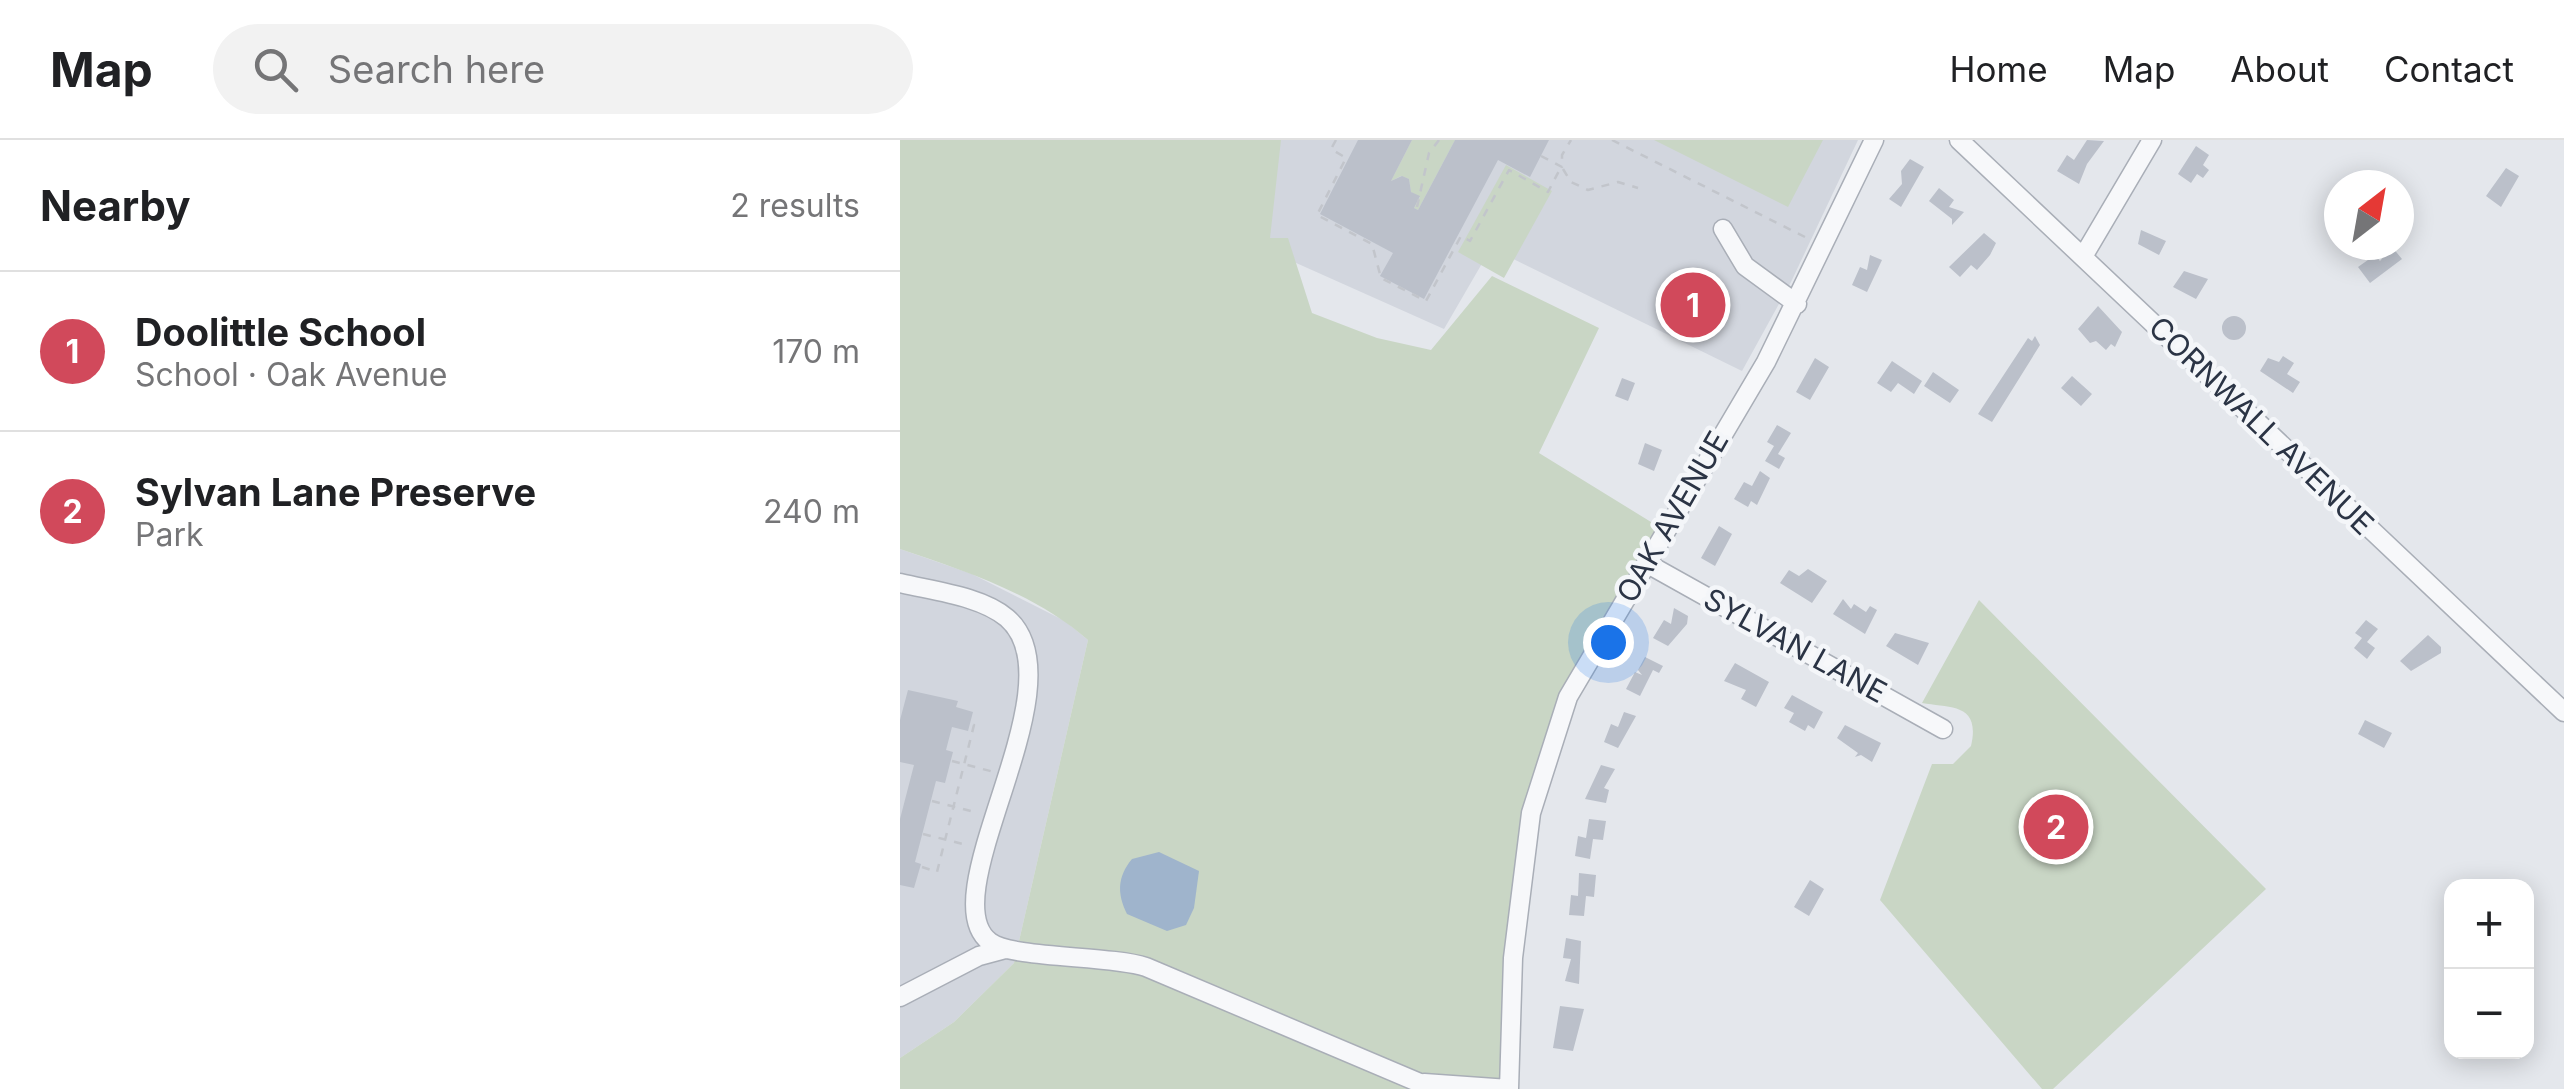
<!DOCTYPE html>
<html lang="en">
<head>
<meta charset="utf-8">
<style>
	:root { --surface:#fff; --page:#f2f2f2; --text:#202124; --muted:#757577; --line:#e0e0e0; --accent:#d1495b }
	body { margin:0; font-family:Inter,sans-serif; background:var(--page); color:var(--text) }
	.controls { position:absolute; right:30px; bottom:30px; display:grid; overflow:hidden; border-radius:20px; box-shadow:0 5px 25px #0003 }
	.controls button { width:90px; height:90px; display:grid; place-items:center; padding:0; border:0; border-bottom:2px solid var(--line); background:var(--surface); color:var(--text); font:50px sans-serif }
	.compass { position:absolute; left:1424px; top:30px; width:90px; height:90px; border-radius:50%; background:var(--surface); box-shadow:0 5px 25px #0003; rotate:31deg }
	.you { position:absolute; left:708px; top:502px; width:35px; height:35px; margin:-25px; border:8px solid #fff; border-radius:50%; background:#1a73e8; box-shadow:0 0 0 15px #1a73e833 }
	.badge { display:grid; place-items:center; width:65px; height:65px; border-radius:50%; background:var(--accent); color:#fff; font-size:32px; font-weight:700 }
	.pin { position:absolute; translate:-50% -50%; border:5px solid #fff; box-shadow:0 2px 10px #0006 }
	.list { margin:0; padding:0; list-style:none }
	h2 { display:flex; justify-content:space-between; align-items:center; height:130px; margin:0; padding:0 40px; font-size:42px }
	h2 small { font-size:32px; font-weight:400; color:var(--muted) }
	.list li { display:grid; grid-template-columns:65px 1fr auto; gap:30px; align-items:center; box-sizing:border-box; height:160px; padding:0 40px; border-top:2px solid var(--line) }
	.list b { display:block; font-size:38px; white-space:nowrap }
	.list p { margin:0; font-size:32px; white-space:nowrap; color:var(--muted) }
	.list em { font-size:32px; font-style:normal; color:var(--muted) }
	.icon { flex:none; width:55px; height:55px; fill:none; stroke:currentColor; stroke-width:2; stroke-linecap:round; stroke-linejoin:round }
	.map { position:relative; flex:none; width:1664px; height:949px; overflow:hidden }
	header { display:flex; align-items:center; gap:60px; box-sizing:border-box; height:140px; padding:0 50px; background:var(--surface); border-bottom:2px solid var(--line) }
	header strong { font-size:48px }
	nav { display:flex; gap:55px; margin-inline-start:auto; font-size:35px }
	.search { width:700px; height:90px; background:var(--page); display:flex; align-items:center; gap:25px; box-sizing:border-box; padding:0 35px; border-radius:55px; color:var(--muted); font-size:38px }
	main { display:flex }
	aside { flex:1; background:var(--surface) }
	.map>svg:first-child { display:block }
	.built { fill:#d2d6de }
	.green { fill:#c9d6c5 }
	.water { fill:#9fb4cc }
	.building { fill:#bbc0ca }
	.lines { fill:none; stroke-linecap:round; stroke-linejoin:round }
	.minor-casing { stroke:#a9aeb7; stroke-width:21 }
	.path { stroke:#c2c5cb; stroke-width:2.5; stroke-dasharray:8 8; stroke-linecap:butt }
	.minor { stroke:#f7f8fa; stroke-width:18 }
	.labels { text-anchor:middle; stroke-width:9; stroke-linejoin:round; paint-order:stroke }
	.street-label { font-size:30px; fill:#2b3445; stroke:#f4f6f9 }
</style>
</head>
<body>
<header>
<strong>Map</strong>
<div class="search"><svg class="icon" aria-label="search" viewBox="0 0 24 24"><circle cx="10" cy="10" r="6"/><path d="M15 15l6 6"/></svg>Search here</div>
<nav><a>Home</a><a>Map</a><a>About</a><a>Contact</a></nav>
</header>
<main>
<aside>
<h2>Nearby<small>2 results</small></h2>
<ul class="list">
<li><span class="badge">1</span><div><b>Doolittle School</b><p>School · Oak Avenue</p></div><em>170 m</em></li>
<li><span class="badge">2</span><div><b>Sylvan Lane Preserve</b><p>Park</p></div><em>240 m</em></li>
</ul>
</aside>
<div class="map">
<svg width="1664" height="949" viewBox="0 0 1664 949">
	<rect width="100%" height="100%" fill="#e4e7ec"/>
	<path class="built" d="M158,0H958L891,142L842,231L591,108L544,189L385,118Z
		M0,409L72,434L165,481L188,500L114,823L54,882L0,918Z"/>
	<path class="green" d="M0,0H381L370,98H388L412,173L477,198L531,210L592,136L699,188L639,313L764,390L668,557L631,673L609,949H0V918L54,882L114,823L188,500C136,454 65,431 0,409Z
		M512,0H555L518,70L514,68L520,57L511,52L509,39L501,36L491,41Z
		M754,0H923L888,67Z
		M606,25L652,51L604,138L558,112Z
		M1079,460L1366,749L1153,949H1142L980,760L1032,624H1053L1071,606C1081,563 1050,568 1022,563Z"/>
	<path class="water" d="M259,712L299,731L294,768L286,785L267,791L227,774C217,754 217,737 232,719Z"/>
	<path class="building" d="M458,0H512L491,41L502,36L509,39L511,52L520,56L514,68L518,70L555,0H649L630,37L598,20L524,159L480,136L493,113L420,74Z
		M1187,0L1204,1L1187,24L1179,44L1157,31L1167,15L1174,20Z
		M1296,6L1309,15L1303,25L1309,30L1303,38L1297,34L1291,43L1278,34Z
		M1010,19L1024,27L1001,67L989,59L1002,44L1001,31Z
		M1606,28L1619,36L1601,67L1586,56Z
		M1039,48L1054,60L1049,67L1064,72L1052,85V79L1029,61Z
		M1241,90L1266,101L1259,115L1238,104Z
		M1084,93L1096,103L1090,115L1077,130L1071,125L1060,137L1049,127Z
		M1492,107L1502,119L1470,143L1458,127L1475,115L1480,121Z
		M970,115L982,120L967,152L952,145L960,127L967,130Z
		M1284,131L1308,139L1296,159L1273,147Z
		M1198,166L1222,192L1215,207L1211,204L1206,210L1196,201L1190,203L1178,189Z
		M1322 188a12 12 0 1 1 24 0a12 12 0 1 1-24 0Z
		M1135,196L1140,205L1092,282L1078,274L1128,198L1132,201Z
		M1383,216L1394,223L1387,234L1400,242L1393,253L1360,231L1368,218L1379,222Z
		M915,218L929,227L910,260L896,252Z
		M992,221L1022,241L1014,254L998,243L991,252L977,243Z
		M1033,232L1059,250L1050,263L1024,246Z
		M1172,236L1192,254L1181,266L1161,248Z
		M722,238L735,243L728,261L715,256Z
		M877,285L891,293L878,314L885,318L879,329L865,321L874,306L867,302Z
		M745,303L762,310L754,331L738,324Z
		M860,331L870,338L857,365L851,361L848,367L834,359L844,342L852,346Z
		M819,386L832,394L815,426L801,418Z
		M908,429L927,441L912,463L880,443L889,430L899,436Z
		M943,459L951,469L954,464L966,472L970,466L977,470L965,494L933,474Z
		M774,468L788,476L787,484L768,506L753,498L764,480L771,484Z
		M1466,480L1478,489L1467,502L1475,508L1467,519L1454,508L1462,498L1455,493Z
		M995,493L1029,503L1018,525L986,506Z
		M1528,495L1541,507V513L1511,531L1500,521Z
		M745,517L763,526L759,533L753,530L740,556L726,549L735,532L742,535L738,530Z
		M835,523L869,542L856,567L841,559L846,550L824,541Z
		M8,550L58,561L56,567L73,572L68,591L52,587L46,610L53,612L45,643L36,641L15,722L21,724L14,748L0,745V679L14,625L0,622V580Z
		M892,555L923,572L914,589L908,585L905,591L889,582L894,573L884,568Z
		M724,572L736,576L718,608L704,602L711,584L718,587Z
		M1465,580L1492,593L1484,608L1458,594Z
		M945,585L981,603L972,622L961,615L955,617L958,613L937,598Z
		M701,625L715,629L704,648L709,650L706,663L685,659Z
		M689,679L706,681L703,700L693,699L690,719L675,716L678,696L686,698Z
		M679,733L696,735L694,757L686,756L684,776L669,775L671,755L678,756Z
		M910,740L924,749L909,776L894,767Z
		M666,798L681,801L679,844L665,841L671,819L663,818Z
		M660,866L684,869L673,911L653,908Z"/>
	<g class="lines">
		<g class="minor-casing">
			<path id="minor" d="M1059,0L1664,572
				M823,89L845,126L897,164
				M1184,115L1252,0
				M746,423L1043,589
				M0,443C33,451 81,456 107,478C183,544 28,756 90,802C113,819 209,815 246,827L534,949
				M0,857L79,816L105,809
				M524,943L609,949
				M609,949L613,818L631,673L668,557L866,222L974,0"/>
		</g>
		<path class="path" d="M436,0L431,9L446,18L417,75L472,104L481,138L526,161L561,96L570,101L609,30L648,52L661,27
			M712,0L907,98
			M641,16L662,27V15L671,0
			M663,29L671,42L688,50L718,42L738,48
			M517,67L529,13L539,0
			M52,621L94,632
			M32,661L71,671
			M23,694L63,704
			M22,727L37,732L74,585H71"/>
		<use href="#minor" class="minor"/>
	</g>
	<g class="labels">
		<g class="street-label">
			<text transform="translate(1361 286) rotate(44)" y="10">CORNWALL AVENUE</text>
			<text transform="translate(773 377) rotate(-60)" y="10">OAK AVENUE</text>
			<text transform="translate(895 506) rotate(29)" y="10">SYLVAN LANE</text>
		</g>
	</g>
</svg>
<div class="controls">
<button>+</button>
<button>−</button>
</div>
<svg class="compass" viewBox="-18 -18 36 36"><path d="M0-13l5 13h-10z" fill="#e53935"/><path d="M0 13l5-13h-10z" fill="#757577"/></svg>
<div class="you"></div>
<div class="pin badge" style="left:793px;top:165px">1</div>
<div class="pin badge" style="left:1156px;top:687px">2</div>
</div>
</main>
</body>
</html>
